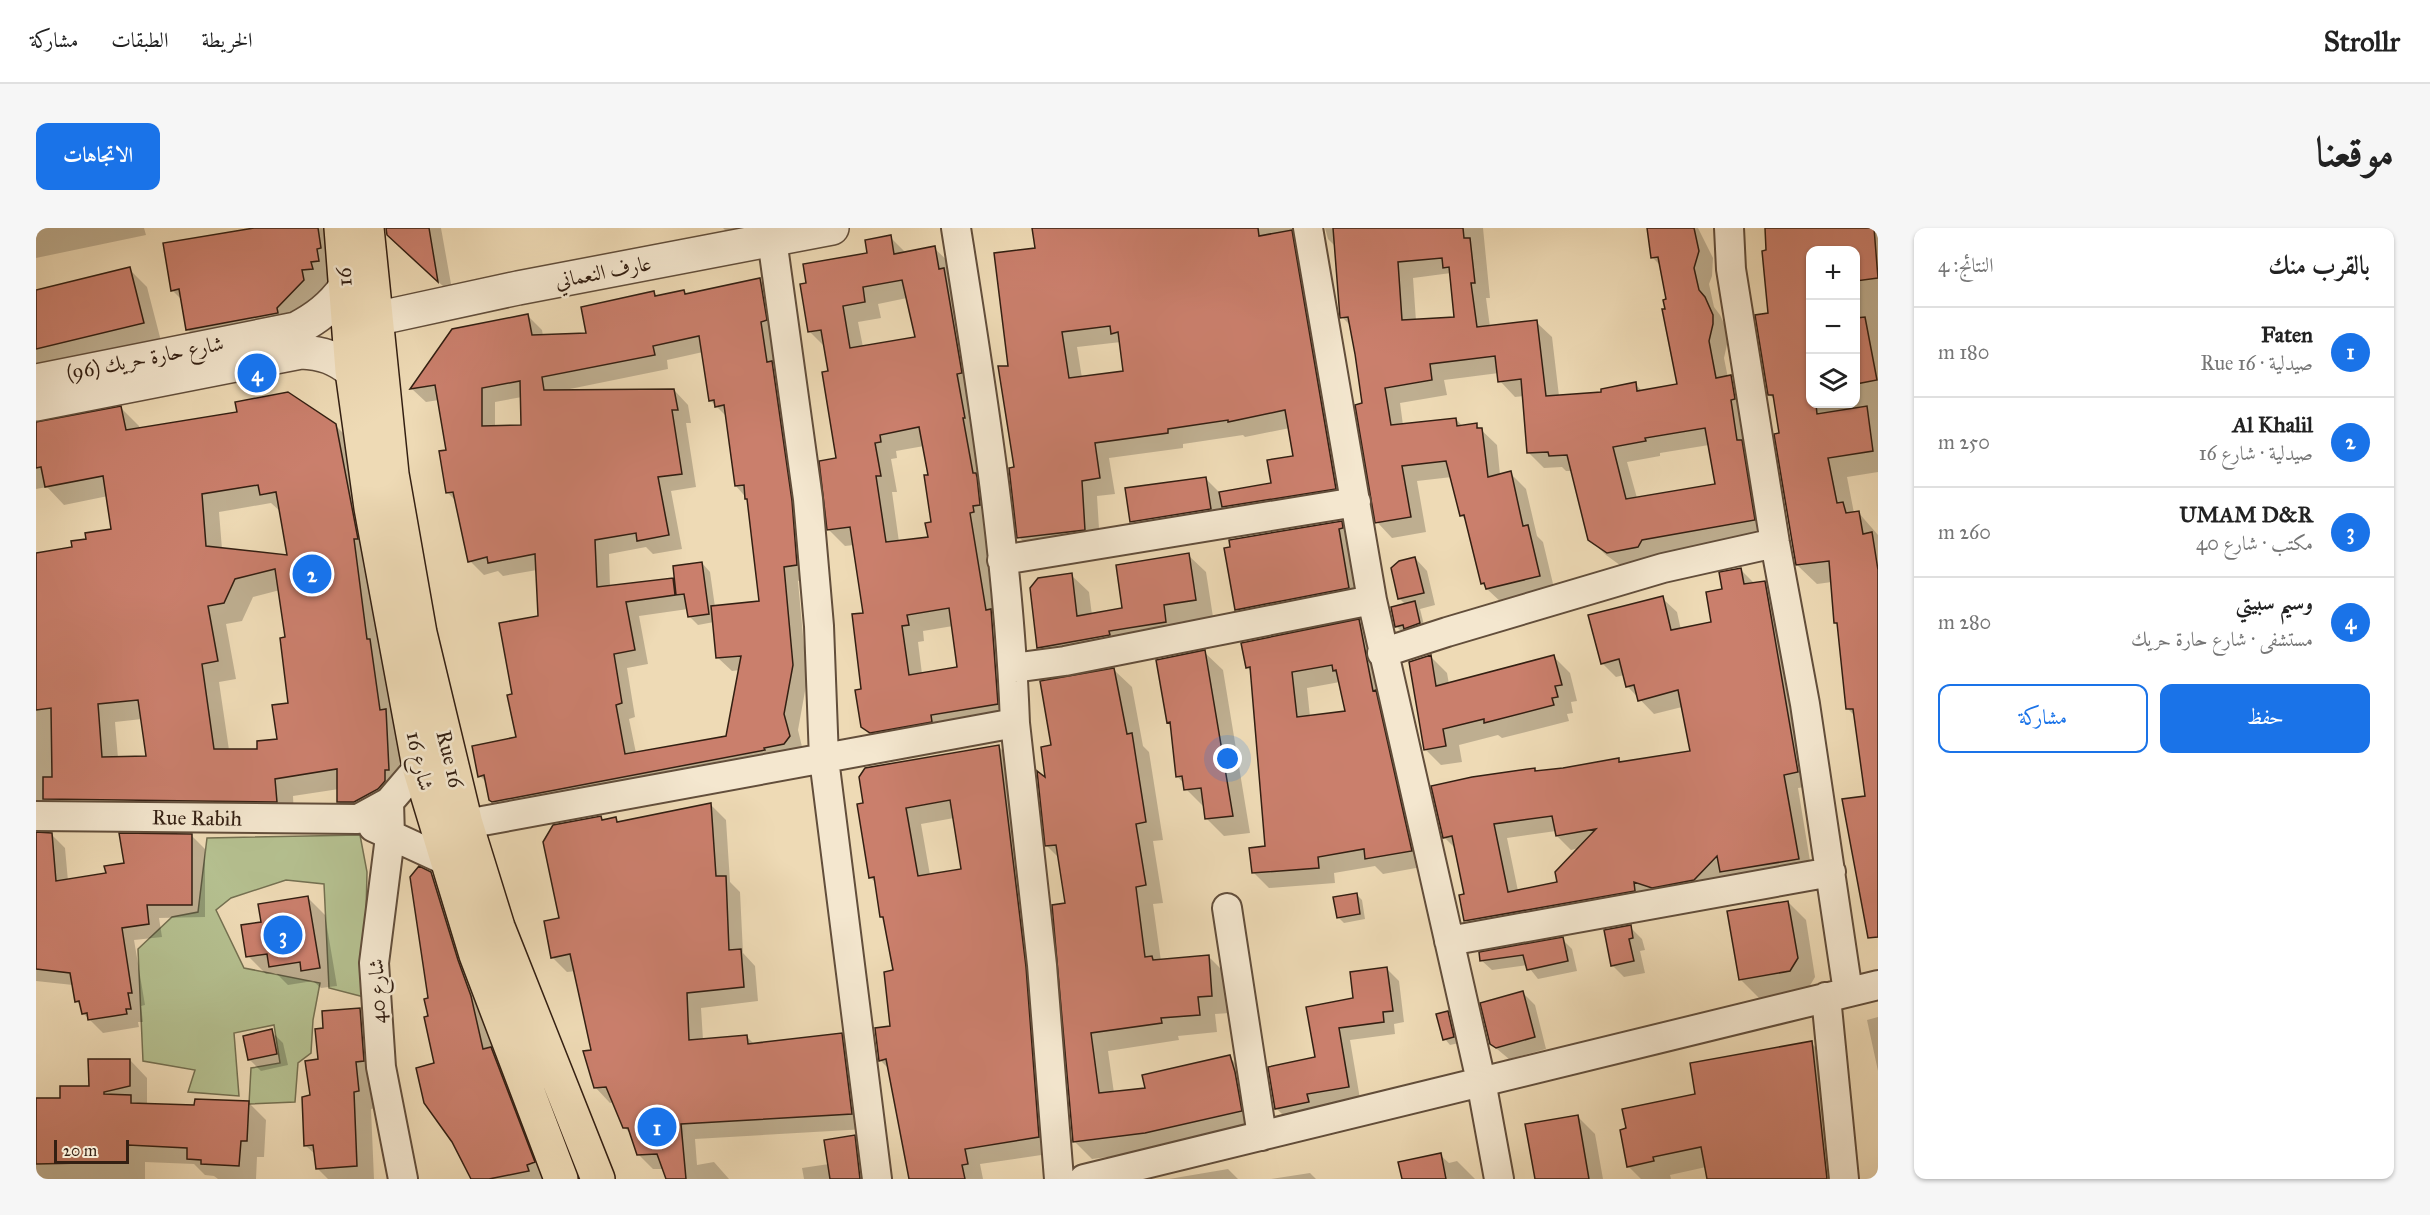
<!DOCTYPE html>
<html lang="ar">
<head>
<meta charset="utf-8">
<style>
	:root { --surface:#fff; --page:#f6f6f6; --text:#222; --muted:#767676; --line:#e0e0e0; --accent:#1a73e8 }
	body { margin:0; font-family:"IM FELL Great Primer",Amiri,serif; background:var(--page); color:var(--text); direction:rtl }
	.controls { position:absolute; right:18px; top:18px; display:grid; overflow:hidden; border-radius:12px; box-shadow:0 2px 4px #0004 }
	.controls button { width:54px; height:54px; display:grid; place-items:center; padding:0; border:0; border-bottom:2px solid var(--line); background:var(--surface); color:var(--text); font:30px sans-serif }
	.scale { position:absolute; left:18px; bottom:15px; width:75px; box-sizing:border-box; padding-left:6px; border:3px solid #331f12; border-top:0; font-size:16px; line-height:21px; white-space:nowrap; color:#331f12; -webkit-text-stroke:4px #f4e7cf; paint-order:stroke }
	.you { position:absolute; left:1192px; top:531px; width:21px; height:21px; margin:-15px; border:4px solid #fff; border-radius:50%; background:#1a73e8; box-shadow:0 0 0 9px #1a73e833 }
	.badge { display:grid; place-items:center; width:39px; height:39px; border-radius:50%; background:var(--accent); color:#fff; font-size:20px; font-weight:700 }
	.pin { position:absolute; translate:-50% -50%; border:3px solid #fff; box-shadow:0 2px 6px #0006 }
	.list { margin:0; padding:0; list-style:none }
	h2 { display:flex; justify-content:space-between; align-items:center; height:78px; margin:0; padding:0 24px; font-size:26px }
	h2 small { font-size:20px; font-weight:400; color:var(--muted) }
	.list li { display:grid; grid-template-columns:39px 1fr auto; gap:18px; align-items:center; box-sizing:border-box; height:90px; padding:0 24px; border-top:2px solid var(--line) }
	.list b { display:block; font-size:22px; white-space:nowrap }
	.list p { margin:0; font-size:20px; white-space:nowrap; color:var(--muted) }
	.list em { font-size:20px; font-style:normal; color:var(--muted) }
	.actions { display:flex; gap:12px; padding:18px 24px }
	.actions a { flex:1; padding:14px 0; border:2px solid var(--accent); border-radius:12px; text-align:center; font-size:21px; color:var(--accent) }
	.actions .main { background:var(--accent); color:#fff }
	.icon { flex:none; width:33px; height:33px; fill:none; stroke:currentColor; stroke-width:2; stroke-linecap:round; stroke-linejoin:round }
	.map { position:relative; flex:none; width:1842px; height:951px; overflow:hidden; direction:ltr; border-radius:12px }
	header { display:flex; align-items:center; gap:36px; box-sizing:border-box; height:84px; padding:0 30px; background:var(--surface); border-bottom:2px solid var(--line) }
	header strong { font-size:28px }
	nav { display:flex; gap:33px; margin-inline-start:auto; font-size:21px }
	.intro { display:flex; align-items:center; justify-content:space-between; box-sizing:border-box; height:144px; padding:0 36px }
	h1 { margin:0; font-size:42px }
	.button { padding:15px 27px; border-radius:12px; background:var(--accent); color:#fff; font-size:21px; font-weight:700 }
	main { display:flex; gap:36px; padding:0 36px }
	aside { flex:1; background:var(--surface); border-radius:12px; box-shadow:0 2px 4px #0004 }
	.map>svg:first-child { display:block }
	.green { fill:#b5c090; stroke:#747051; stroke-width:1.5 }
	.shadow { fill:#0003; fill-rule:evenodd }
	.building { fill:#ca7f6c; stroke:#331f12; stroke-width:1.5; fill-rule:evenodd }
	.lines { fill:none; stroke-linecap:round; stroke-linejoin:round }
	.minor-casing { stroke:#624e3b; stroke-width:32 }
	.tertiary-casing { stroke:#624e3b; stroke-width:36 }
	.primary-casing { stroke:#331f12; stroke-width:36 }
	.minor { stroke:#f4e7cf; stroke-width:28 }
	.tertiary { stroke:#f4e7cf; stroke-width:33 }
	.primary { stroke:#eedab5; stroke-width:33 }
	.labels { text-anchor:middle; stroke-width:5; stroke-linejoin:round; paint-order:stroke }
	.street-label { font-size:21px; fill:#331f12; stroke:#f4e7cf }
</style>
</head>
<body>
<header>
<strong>Strollr</strong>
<nav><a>الخريطة</a><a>الطبقات</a><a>مشاركة</a></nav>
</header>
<div class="intro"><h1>موقعنا</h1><a class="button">الاتجاهات</a></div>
<main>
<aside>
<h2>بالقرب منك<small>النتائج: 4</small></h2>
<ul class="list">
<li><span class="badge">1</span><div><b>Faten</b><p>صيدلية · Rue 16</p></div><em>180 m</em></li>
<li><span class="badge">2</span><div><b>Al Khalil</b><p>صيدلية · شارع 16</p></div><em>250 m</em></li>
<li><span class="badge">3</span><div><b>UMAM D&amp;R</b><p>مكتب · شارع 40</p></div><em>260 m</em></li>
<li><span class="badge">4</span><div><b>وسيم سبيتي</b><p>مستشفى · شارع حارة حريك</p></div><em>280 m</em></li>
</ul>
<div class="actions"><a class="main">حفظ</a><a>مشاركة</a></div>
</aside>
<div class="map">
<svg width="1842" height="951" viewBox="0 0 1842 951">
	<rect width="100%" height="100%" fill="#eedab5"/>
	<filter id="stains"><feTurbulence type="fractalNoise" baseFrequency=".00333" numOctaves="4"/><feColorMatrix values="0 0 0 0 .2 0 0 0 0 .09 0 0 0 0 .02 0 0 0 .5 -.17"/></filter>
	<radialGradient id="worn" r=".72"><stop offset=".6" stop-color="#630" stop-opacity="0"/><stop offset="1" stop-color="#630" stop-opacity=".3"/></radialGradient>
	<path class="green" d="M324,607L331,644L328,769L293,760L288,656L250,652L195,670L180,682L208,740L284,755L277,792L275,825L262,835L259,874L213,876L215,840L244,835L238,797L198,805L203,868L152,864L159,842L107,833L102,721L136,689L162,684L171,610Z"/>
	<path class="shadow" d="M0,0H108L110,7L0,30Z
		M227,0H305L308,16L288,73L172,122L151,101L147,73L136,62Z
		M351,0H405L417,67L368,23Z
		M687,0H764L698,11Z
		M998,0H1283L1315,276L1203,294L1189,280L1192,299L1113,312L1095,294L1169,250L1185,266L1237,256L1259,229L1254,200L1209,209L1207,207L1147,216V220L1073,230L1079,266L1061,268L1064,317L998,325L983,309L974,139L1000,21ZM1085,114L1088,145L1046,150L1041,119Z
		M1289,0H1449H1447L1454,70H1450L1454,99L1500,94L1516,109L1523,168L1567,165L1599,156L1607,164L1643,158L1625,38L1616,29L1611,0H1662L1677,30L1676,48L1673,56L1678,79L1684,87L1692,104V112L1688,130L1692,150L1695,149L1710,165L1733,307L1588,340L1570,327L1553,311L1536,243H1530L1526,239L1508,240L1493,225L1488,168L1479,169L1464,153L1463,145L1408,152L1411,167L1364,175L1367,197L1420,191L1427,199L1440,197L1461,217L1464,247L1474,245L1490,261L1501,308L1507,314L1519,364L1467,376L1451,361L1446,355L1432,294L1425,287L1416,249L1381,253L1390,304L1356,310L1341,294L1328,177L1315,98L1306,89L1300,19L1292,11ZM1415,45L1419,90L1380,93L1377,50ZM1673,217L1680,257L1601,270L1591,234L1624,228V225Z
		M1730,0H1842V244L1811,249L1818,285L1822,284L1842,307V706L1831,569L1819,488L1812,481L1803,398L1799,395L1796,354L1781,356L1761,337L1745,206L1739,172L1733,166L1734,86ZM1774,22H1820V176H1774Z
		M854,9L870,25L898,20L915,36L977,492L843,516L826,499L828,386L818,317L809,318L793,302L785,234L802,231L789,119L773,103L833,26ZM871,70L880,110L827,119L822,94L845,90L842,76ZM888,218L893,248L897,295L893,310L863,314L856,264H861L855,231L861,230L860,223ZM917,398L923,440L886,446L882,414L888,413L887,403Z
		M93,41L111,59L125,113L0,143V64Z
		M723,51L737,65L775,351L762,353L771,452L762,502L767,523L469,586L455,572L452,556L444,548L481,510L478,467L503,389L501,342L467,348L462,343L448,347L434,333L421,274L411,264L412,223L403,172L390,174L376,161L417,102L492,88L506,102L507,108L552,106L618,65L622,69L648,64L651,67ZM667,124L674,172L691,189L700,258L713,273L724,375L679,379L674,344L666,335L640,355L637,352L574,359L573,326L610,319L617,326L646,321L635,263L660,259L650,195H655L652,177L638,162L524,163L632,141L631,132ZM486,169L487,198L459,199V174ZM652,381L654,389L662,397L678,394L681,429L696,443L704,442L692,510L600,525L593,491L599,489L591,440L612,436L603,388Z
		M85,180L103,198L104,202L299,197L318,216L370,560L321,592L303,574V561L257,568L258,591L116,590L97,571L0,573V327L38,320L77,302L72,268L28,277L11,259L0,261V197ZM235,275L245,284L252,328L186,321L183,284ZM244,362L250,410L254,476L243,512L223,522H193L183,454L200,451L190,396L206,393L217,369ZM106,491L112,530H82L79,494Z
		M1305,295L1320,309L1327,374L1216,396L1201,382Z
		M1152,327L1170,344L1177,389L1144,394L1147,411L1020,437L1003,419L1035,347L1053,364L1056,387L1088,381Z
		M1379,330L1391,343L1399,377L1384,381L1389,401L1366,404L1360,398L1370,377L1364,371L1357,340Z
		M1704,341L1719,356L1729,354L1743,369L1776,558L1762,560L1776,645L1700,658L1690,648L1672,666L1444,707L1430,693L1425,669L1430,668L1421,622L1408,609L1498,542L1501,545L1582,532L1585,535L1655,524L1646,479L1618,486L1591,458L1588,447L1580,449L1566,435L1626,370L1641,384L1645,402L1677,395L1687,362ZM1520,603L1521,608L1535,622L1544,620L1523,655L1482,663L1471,610Z
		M1323,393L1339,409L1391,638L1347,646L1339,638L1298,645L1299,655L1233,660L1217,644L1230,619L1216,444L1211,439ZM1304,454L1311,485L1274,489L1271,460Z
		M1168,424L1187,442L1214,605L1188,608L1170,590L1168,579L1150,561L1149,557L1141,548L1135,497L1132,494Z
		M1395,429L1411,445L1413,456L1518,429L1534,445L1541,473L1535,474L1537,485L1531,486L1533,493L1466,510L1462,507L1423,517L1426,534L1405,537L1389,521Z
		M1078,442L1096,459L1107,518L1113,524L1127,612L1117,613L1127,675L1117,676L1125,733L1172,728L1190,746L1194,785L1179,786L1181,804L1142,808L1143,812L1072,823L1078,865L1111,861L1193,829L1211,847L1222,901L1128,922L1056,931L1038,913L1030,676L1023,630L1011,618V552L1017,519Z
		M963,519L979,535L1019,925L944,936L947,951H875L854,842L844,832L855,800L859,743L849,692L845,688L840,655L834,649L823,577ZM918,590L927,642L894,647L885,596Z
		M675,577L690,592L694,654L704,664L707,725L719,738L722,773L665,780L667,812L711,809L719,817L805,806L820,821L830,901L659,911L661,937L678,934L693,951H632L628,941H617L602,926L596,907L588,899L578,874L574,875L559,859L557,823L540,743L531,744L516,729L525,692L564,590L568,593L579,591L584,595Z
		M0,605L15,606L29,620L32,653L71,647L155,607L169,621V689L123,690L126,709L98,712L109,777L105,778L107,794H102L103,799L67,805L47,785L46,778L40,773L37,757L0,753Z
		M394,645L415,665L516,951H437L400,836L394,789Z
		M1320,666L1326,672L1329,691L1308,695L1302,689Z
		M271,669L289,687L301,758L285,760L277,753L252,757L240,745L230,746L212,728L227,695Z
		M1752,674L1770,692L1779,749L1772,761L1723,770L1705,752Z
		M1594,699L1606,711L1609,722L1604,723L1609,745L1588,749L1576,737Z
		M1526,711L1536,721L1541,743L1502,751L1491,737L1456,742L1445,732Z
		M1351,741L1363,753L1368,794L1358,796L1359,806L1314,812L1324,871L1282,878L1284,885L1252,892L1240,880L1281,830L1319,771Z
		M1487,765L1499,777L1510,821L1473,831L1455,816Z
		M324,782L342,800L340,880L335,881L338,951H292L281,940L280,927L270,918L275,869L289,802Z
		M1412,785L1417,790L1423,815L1414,817L1409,811Z
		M1842,789V843L1831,792Z
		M235,803L247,815L252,837L225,843L213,831Z
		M1775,815L1794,833L1807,951H1672L1670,939L1634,947L1635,951H1605L1593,939Z
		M94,832L111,850V877L160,878L213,875L230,892L228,929H221L220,951H182L178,948L169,947L158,936L109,934V951H0V872H25L54,859Z
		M1541,888L1559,906L1567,951H1500Z
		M818,908L836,926L839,951H768L766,940L793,936Z
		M1404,927L1413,935L1421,933L1439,951H1367Z
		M1192,941L1202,951H1133Z
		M1274,945L1280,951H1235Z"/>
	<path class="building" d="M218,0H282L285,20L281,21L283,33L275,34L277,41L266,42L268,52L241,80L242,85L150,102L143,61L135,63L127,15Z
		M350,0H393L402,54L351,7Z
		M996,0H1222L1223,8L1256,2L1300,261L1186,279L1183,264L1235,255L1231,232L1257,228L1249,182L1192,194V192L1132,201V205L1059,215L1064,250L1046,253L1049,302L981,310L973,240L978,239L962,138H972L958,25L999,20ZM1074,98L1075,106L1082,104L1087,143L1033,150L1026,104Z
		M1297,0H1427L1428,10H1434L1439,55H1435L1441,99L1501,92L1510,168L1565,164V161L1600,154L1601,163L1641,156L1626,81H1629L1627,72L1630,71L1622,29L1615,30L1611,0H1658L1663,23L1658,40L1663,62L1669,69L1677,87V96L1673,113L1680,150L1695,147L1699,171L1695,172L1701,212H1706L1719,292L1606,312L1602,319L1571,325L1552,312L1531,227L1513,228L1512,224L1491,225L1485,151L1462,154L1459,128L1394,136L1396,152L1349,160L1355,197L1420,190L1421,198L1441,195V200H1446L1452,249L1475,243L1487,298L1492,297L1504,348L1450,361L1448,355L1445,356L1428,287L1424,288L1410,233L1366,238L1375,289L1339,295L1319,177L1326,175L1319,126L1312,89L1304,90ZM1406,30L1407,40L1413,39L1418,89L1366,92L1362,34ZM1669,200L1679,256L1590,271L1577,219L1610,213L1609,210Z
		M1729,0H1838L1842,50L1820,53V22H1774V176H1780L1781,186L1831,178L1837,223L1792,230L1801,275L1807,274L1810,285L1823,283L1827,306L1836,304L1842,342V709L1832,710L1806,571L1829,568L1817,481H1810L1801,395H1798L1793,333L1760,337L1738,206L1743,205L1737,167H1732L1719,87L1732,85L1726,23L1730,22Z
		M855,7L858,26L899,18L903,41L908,40L926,145L921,146L929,190H927L937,245H940L941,249L944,277L937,278L938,284L934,285L950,382L955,381L962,476L895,487L896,494L834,505L825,499L819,462L825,461L816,386L827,385L814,299L791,302L783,233L800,230L786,144L792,143L785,102L772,104L764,56L770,55L767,36L831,25L829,12ZM866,52L879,109L814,120L807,78L829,74L827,59ZM883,199L892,247H888L895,294L889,295L892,309L850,314L840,248H845L839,215L845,214L844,207ZM913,380L921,439L873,447L866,398L873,397L871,387Z
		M94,39L108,95L0,121V62Z
		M724,50L731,92L725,94L731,134L736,133L756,273L761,337L748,339L757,437L748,486L754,508L748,516L728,520L729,522L456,574L453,572L448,547L442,549L436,518L480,509L471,467L476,466L463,395L502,388L499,326L452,335L451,329L432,334L417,264L410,265L403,223L410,222L399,157L374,161L416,101L492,86L496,107L550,105L545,79L618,63L619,68L648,62L649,66ZM663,108L673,173L678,172L679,179L688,177L699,258L708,257L709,271H711L723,373L675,378L680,430L705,428L690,508L589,526L580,477L586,475L578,426L599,422L590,374L639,367L637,350L561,359L559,312L600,305L601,313L633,307L622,249L646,246L636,182H642L638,161L508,162L506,149L619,127L617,118ZM484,153L485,197L446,198V160Z
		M1829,89L1841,152L1820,156V90Z
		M252,164L300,196L322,311H318L331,411H334L344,482L350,481L353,542H349V553L342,561L318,574H301V541L239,551L241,574L7,571V549H16L15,480L0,482V325L36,319L35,313L50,311L49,305L75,301L67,248L9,259L5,239L0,240V194L85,178L90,202L201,184L199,174ZM222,257L224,267L240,264L251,327L170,318L166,266ZM239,341L249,409L244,410L252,475L236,477L241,511L221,513V521H178L166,436L182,433L172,378L188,375L199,351ZM102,472L110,528L66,529L62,476Z
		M1170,249L1175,281L1094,294L1089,260Z
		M1306,293L1307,300L1303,301L1313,360L1199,382L1188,320L1194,319L1193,312Z
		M1153,325L1160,372L1128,377L1130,394L1073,403L1074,407L1001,420L994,360L1002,350L1036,345L1041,388L1086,380L1080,337Z
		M1379,329L1388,365L1362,371L1355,340L1363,333Z
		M666,334L673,386L652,389L648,366L640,367L637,338Z
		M1705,340L1708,356L1729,353L1762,544L1748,547L1763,631L1684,644L1681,628L1658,652L1616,660L1598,654L1599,663L1428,693L1423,667L1428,666L1416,608L1407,610L1395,558L1436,549L1499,540V543L1527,540L1583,530V534L1654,523L1642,462L1602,473L1598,457L1590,459L1583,431L1565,436L1552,387L1627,368L1635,402L1675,394L1670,364L1686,361L1683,344ZM1516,588L1520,608L1560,601L1519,644L1521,654L1472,664L1458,596Z
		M1379,373L1384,395L1368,401L1367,397L1359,399L1355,379Z
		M1323,391L1337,463L1340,462L1376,623L1329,631L1328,621L1282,629L1283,640L1216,645L1213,620L1229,618L1214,439L1210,440L1205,415ZM1296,437L1297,443L1300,442L1309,483L1261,489L1256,444Z
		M1169,422L1197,588L1169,591L1165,560L1148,562L1146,548L1140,549L1134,494L1131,495L1120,432Z
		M1395,427L1400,458L1518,427L1526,457L1519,458L1522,469L1516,470L1518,477L1448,495V491L1407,501L1410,518L1388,522L1373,434Z
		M1078,440L1091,506L1096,505L1110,594L1100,596L1110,657L1100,659L1109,729L1116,728L1117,732L1173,727L1176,768L1162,769L1164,787L1125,790L1126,795L1055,805L1063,865L1109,860L1106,847L1194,827L1199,844L1206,883L1109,905L1037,914L1016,677L1029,675L1020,617L1009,618L1001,543L1009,549L1005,519L1015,517L1004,453Z
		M963,517L990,739L1003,909L929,921L932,936L926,937L929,951H873L850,831L843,833L839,800L854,798L848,744L857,742L847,689H844L838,649L833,650L821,576L827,575L823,549L829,540ZM914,572L925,641L882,648L870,580Z
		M675,575L680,648H690L693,722L705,721L708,759L651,765L653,812L711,807L712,816L806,805L816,886L645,896L650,951H630L621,926L601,927L592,900H587L570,859L558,860L547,823L555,822L534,726L515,730L508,693L523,690L507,614L517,597L565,588L566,592L580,589L581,594Z
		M0,604L16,605L20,653L70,645L68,638L88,635L83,605L156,606V677H111L113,696L86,700L96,765H92L95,781H90L91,786L52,792L51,785L46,786L43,773L39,774L34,745L0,741Z
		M383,638L395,644L422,732L435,768L447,821L455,819L499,934L491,937L493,943L453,951H435L416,914L388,875L380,840L398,835L388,789L392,788L388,771L392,770L374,649Z
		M1321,665L1324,686L1301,690L1297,669Z
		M272,668L284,740L265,743L264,734L233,739L231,726L210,729L205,697L225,694L222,676Z
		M1752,673L1762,730L1754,743L1703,752L1691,683Z
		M1595,697L1597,710L1593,711L1598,733L1575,738L1568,702Z
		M1527,709L1532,733L1491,742L1487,727L1444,733L1443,724Z
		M1351,739L1357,783L1347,784L1348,794L1303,800L1313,859L1271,866L1273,874L1239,881L1232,839L1279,829L1270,779L1317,770L1314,744Z
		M1487,763L1499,809L1460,820L1454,816L1444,775Z
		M324,780L328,833L320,834L323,863L318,864L321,938L280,941L277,917L268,918L266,869L274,867L269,833L282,831L279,801L287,800L286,783Z
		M1412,783L1418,809L1407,812L1400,786Z
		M236,801L241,826L212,832L207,808Z
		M1776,813L1791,951H1671L1665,919L1617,929L1618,933L1591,939L1584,902L1590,900L1586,881L1659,866L1654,835Z
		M52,831H94V858L68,864V866L95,867V875L158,877L159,871L213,873L211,913H205L203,938L165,936V932L151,931V920L92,917V934L0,936V870H24V858H53Z
		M1542,887L1553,951H1499L1489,896Z
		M819,907L824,951H794L788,912Z
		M1405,925L1410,951H1366L1362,934Z"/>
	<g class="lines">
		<g class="minor-casing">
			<path id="minor" d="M920,0C946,164 973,329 979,495L1006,737L1023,951
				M1272,0L1336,372L1445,853L1463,951
				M1693,0L1695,41L1739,315L1769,476L1812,764
				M736,11L772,271L783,398L788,531L841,951
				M966,332L1320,274
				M1346,425L1411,404L1627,340L1739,315
				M977,440L1029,433L1336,372
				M353,574L354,609L338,735L345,839L367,951
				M0,588L322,591L353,574L383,539
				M430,596L979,495
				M337,599L411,633
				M1191,680L1226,908
				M1413,713L1795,644
				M1790,769L1808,951
				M1048,951L1842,757"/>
		</g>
		<g class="tertiary-casing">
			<path id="tertiary" d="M339,91L482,60L796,0
				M0,153L260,101C281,90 295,79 309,60
				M0,176L265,124C287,125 300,130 316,143"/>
		</g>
		<g class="primary-casing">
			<path id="primary" d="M305,0L316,143L335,280L383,539L440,727L525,951
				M331,0L356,246L384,405L430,596L462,699L562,951"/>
		</g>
		<use href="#minor" class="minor"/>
		<use href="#tertiary" class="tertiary"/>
		<use href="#primary" class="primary"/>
	</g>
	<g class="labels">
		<g class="street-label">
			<text transform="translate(567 44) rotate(-11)" y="7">عارف النعماني</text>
			<text transform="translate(308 49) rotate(-94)" y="7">16</text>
			<text transform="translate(109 130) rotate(-11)" y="7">شارع حارة حريك (96)</text>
			<text transform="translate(414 531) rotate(76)" y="7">Rue 16</text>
			<text transform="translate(384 533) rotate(77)" y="7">شارع 16</text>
			<text transform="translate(161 590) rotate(1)" y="7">Rue Rabih</text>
			<text transform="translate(341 763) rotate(-92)" y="7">شارع 40</text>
		</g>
	</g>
	<rect width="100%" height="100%" filter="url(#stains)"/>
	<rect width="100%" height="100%" fill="url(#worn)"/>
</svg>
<div class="controls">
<button>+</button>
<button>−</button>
<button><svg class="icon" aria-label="layers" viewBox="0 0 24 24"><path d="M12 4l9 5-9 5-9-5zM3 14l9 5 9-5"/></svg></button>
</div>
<div class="scale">20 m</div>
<div class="you"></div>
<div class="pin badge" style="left:621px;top:899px">1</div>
<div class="pin badge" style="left:276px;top:346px">2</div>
<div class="pin badge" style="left:247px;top:707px">3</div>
<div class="pin badge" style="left:221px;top:145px">4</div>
</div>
</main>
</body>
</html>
